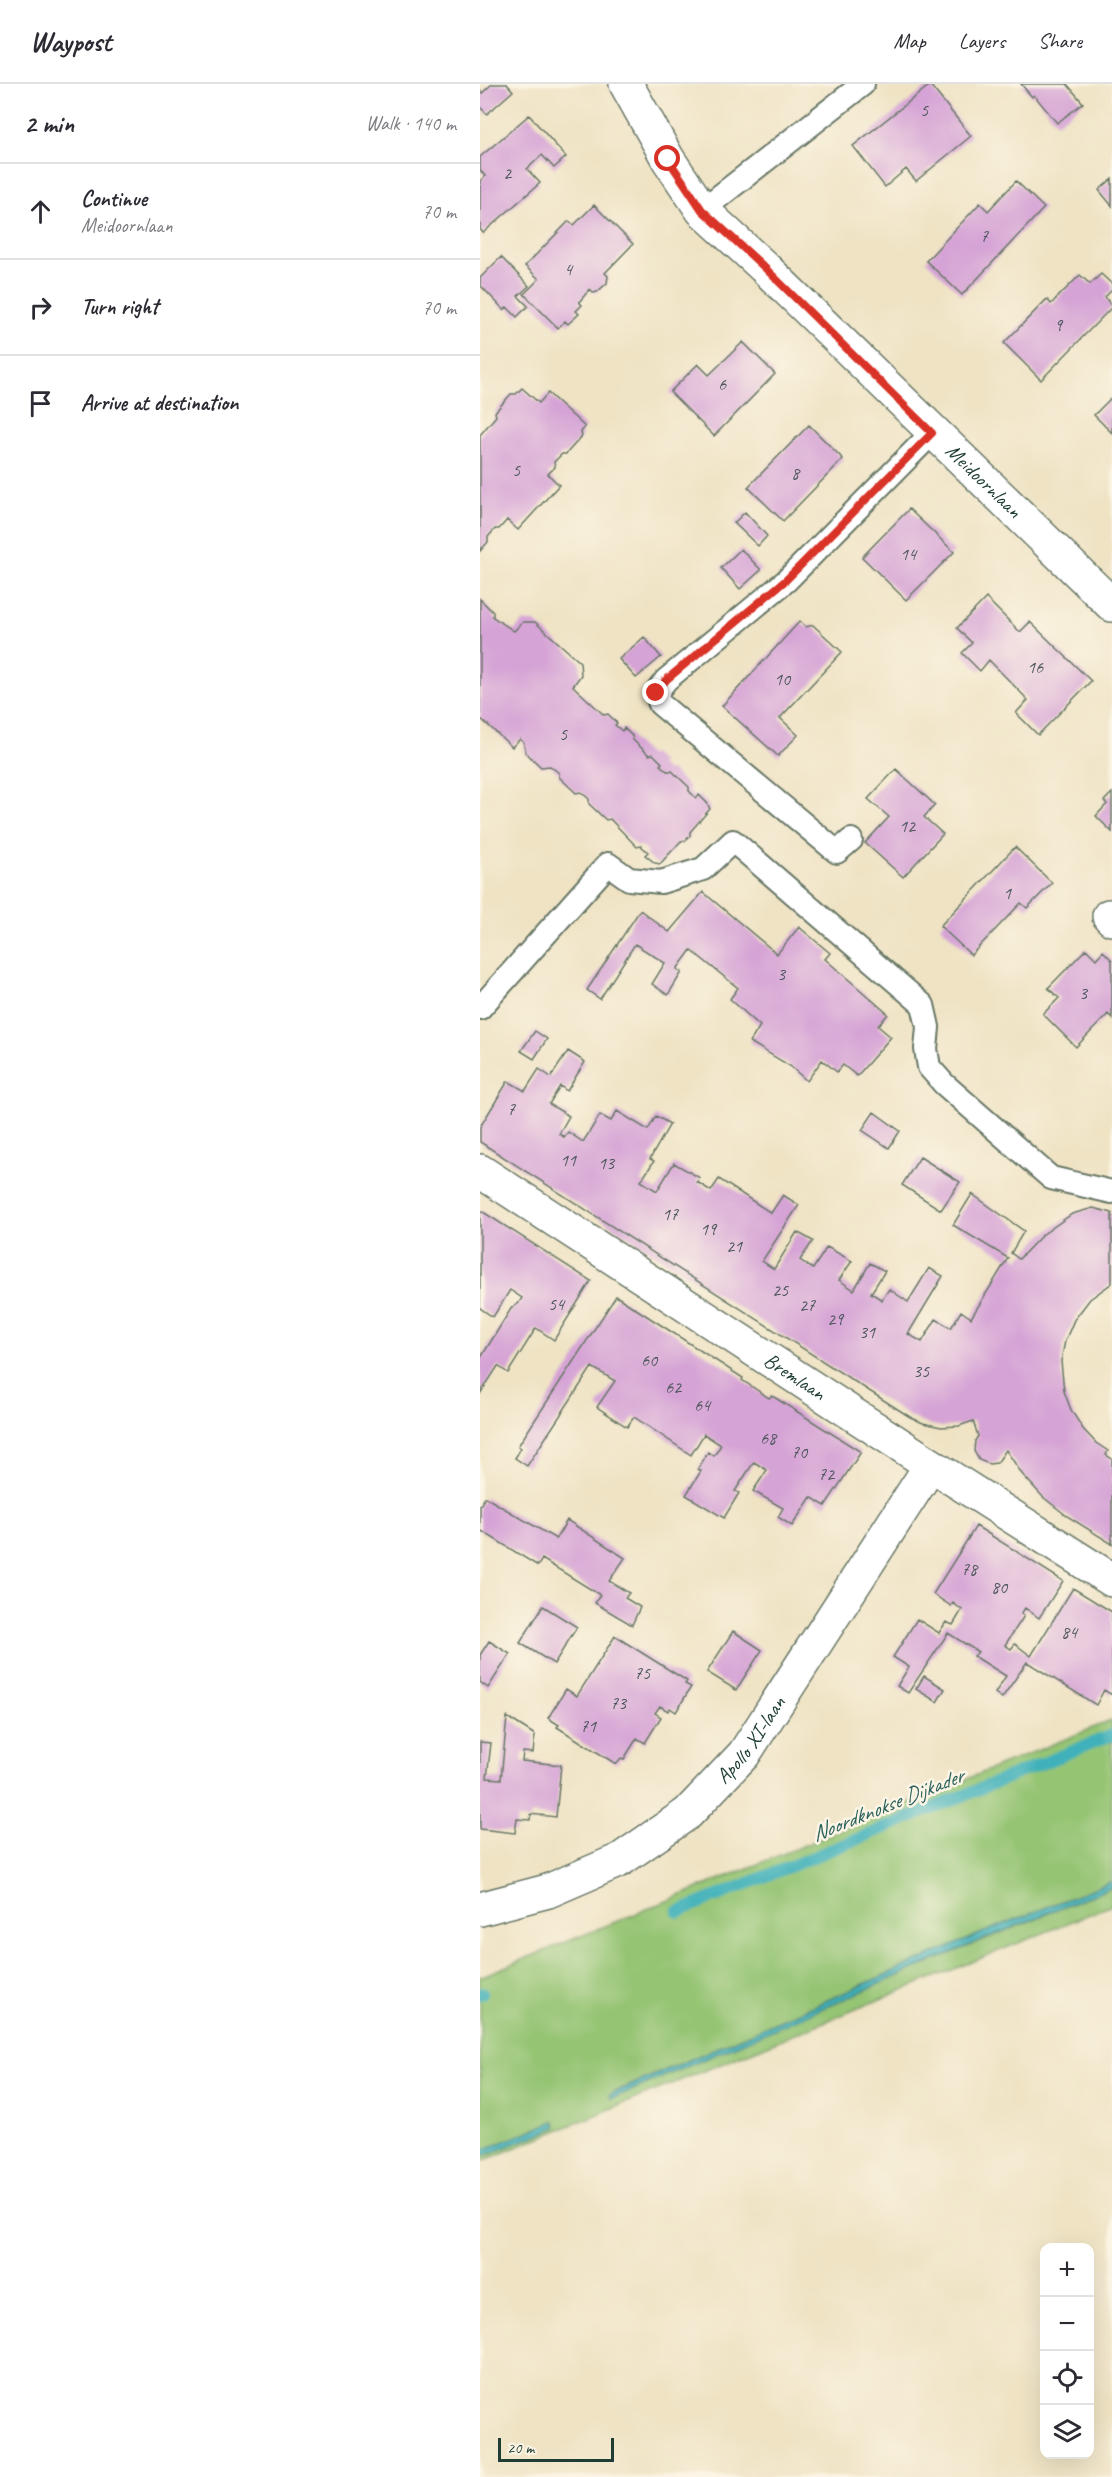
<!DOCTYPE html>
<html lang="en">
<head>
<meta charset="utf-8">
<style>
	:root { --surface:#fff; --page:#f7f7f7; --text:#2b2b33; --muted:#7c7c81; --line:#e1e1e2 }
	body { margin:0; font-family:Caveat,sans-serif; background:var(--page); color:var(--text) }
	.controls { position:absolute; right:18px; bottom:18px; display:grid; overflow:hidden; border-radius:12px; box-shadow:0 6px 24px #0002 }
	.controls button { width:54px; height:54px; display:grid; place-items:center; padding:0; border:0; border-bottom:2px solid var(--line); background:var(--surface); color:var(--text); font:30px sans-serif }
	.scale { position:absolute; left:18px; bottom:15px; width:116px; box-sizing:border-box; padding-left:6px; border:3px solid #1f3d34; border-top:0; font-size:16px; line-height:21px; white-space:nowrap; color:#1f3d34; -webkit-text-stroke:4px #fcf5e5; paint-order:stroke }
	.stop { position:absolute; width:18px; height:18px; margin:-14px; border:4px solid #d93025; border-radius:50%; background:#fff }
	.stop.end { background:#d93025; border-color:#fff; box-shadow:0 2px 6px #0008 }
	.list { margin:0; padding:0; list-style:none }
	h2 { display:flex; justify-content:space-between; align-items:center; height:78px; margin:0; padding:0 24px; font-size:26px }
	h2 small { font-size:20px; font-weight:400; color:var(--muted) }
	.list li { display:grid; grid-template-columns:39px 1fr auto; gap:18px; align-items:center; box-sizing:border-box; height:96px; padding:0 24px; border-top:2px solid var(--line) }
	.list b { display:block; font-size:22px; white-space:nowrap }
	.list p { margin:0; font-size:20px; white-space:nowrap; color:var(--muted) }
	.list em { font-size:20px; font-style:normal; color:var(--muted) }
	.icon { flex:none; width:33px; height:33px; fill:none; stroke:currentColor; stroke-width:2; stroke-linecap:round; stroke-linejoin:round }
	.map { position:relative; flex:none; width:632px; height:2393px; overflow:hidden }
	header { display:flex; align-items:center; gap:36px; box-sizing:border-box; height:84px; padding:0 30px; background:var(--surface); border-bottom:2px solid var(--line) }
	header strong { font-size:28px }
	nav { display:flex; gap:33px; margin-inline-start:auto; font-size:21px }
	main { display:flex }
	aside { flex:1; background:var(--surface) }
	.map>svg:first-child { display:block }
	.green { fill:#95c473; stroke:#5a8054; stroke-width:1.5 }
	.water { fill:#41b1ba; stroke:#307777; stroke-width:1.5 }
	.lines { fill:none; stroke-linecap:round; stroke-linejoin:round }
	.stream { stroke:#41b1ba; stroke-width:12 }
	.building { fill:#d5a3d5 }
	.service-casing { stroke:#687766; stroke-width:26 }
	.minor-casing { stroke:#687766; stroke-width:36 }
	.service { stroke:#fff; stroke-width:22 }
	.minor { stroke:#fff; stroke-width:33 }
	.route { stroke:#d93025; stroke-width:8 }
	.labels { text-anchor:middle; stroke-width:5; stroke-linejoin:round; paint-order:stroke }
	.number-label { font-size:18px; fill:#4c565c }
	.street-label { font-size:21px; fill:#1f3d34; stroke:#fcf5e5 }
	.water-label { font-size:22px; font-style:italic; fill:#29605c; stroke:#fcf5e5 }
</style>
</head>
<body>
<header>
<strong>Waypost</strong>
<nav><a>Map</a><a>Layers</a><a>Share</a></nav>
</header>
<main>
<aside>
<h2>2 min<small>Walk · 140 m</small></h2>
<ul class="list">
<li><svg class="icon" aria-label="ahead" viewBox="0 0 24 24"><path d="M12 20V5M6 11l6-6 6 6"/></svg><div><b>Continue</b><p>Meidoornlaan</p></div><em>70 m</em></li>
<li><svg class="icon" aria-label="right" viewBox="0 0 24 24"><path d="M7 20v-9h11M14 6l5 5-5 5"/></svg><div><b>Turn right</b></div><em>70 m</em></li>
<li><svg class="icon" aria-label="arrive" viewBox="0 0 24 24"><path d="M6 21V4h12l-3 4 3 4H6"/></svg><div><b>Arrive at destination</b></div></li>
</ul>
</aside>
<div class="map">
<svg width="632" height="2393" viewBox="0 0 632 2393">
	<rect width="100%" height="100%" fill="#fcf5e5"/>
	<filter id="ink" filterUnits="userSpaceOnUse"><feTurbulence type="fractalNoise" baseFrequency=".0167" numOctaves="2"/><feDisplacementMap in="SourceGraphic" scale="12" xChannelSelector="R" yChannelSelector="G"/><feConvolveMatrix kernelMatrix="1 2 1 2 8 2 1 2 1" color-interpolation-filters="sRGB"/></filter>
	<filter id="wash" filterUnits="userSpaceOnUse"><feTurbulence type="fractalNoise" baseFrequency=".008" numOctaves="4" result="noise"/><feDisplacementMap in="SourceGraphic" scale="24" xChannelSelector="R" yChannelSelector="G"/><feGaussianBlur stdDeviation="1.35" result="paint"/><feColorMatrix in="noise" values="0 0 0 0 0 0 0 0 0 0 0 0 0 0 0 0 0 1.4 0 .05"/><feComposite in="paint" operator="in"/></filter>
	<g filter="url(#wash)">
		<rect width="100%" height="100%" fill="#efe3c4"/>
		<path class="green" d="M632,1636V1797L500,1850L130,2010L632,1803V1821L0,2078V2073L77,2042L75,2037L0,2067V1893Z"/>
		<path class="water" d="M632,1797V1803L504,1855L131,2015L129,2011L500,1850Z
			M75,2037L77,2043L0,2073V2067Z"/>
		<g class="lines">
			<path class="stream" d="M198,1828L632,1651
				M0,1910L2,1909"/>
		</g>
		<g id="blocks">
			<path class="building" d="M12,0H27L33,7L7,30L0,23V6L2,9Z
				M541,0H587L603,19L577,39L554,11L552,13Z
				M450,1L491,52L436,97L426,85L405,103L373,62Z
				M49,31L86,73L74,84L62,71L47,85L60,99L3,149L0,145V97L5,92L0,86V73Z
				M632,95V122L619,106Z
				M536,97L564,124L482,211L446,177L500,119L508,127Z
				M114,121L153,160L125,189L128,192L127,199L117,208L114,209L110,205L99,218L102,221L96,227L99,230L88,240L85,237L78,244L44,210L59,195L45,182L89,137L94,141Z
				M21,173L49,202L38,212L48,222L37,233L27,223L24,226L0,201V194Z
				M621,190L632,200V206L625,213L632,223L561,296L524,259L567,215L571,220L600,191L610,200Z
				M263,258L295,290L234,352L190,308L218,280L229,291Z
				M42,304L59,319L68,309L105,343L101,348L102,352L86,370H82L74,378L75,383L68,390L79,401L38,446L27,436L19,445H15L8,453V458L0,467V351L16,332L15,328L31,310H36Z
				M632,313V349L614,331Z
				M329,341L363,375L303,437L268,403Z
				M429,425L474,468L426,516L382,473Z
				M265,428L287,452L278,462L254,439Z
				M261,465L281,486L260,505L241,484Z
				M506,514L540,548L550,538L611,597L558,651L536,629L548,616L509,576L500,587L482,569L492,559L477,544Z
				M0,515L13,528V533L34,547L43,538H55L100,578L101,591L93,602L124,631L128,630L137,639L135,641L142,647L144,644L152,652L153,656L169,671L173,670L182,679L180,681L187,687H192L209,703V707L216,714L219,711L227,719L230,725L210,748V752L205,757H201L180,780L175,779L165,771L168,768L161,762L157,763L130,735L126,736L109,720V715L101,708L96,709L79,693V689L70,682L61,683L45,668L44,659L40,655L32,663L0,634Z
				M320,537L326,543L333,541L362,568L300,634L318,651L298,672L242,622Z
				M164,553L181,573L156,594L139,575Z
				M416,685L455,721L444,733L463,750L423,793L385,759L409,733L388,715Z
				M632,709V748L616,732L627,720L624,717Z
				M535,763L572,799L547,824L541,819L491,871L460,842Z
				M223,808L297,870L319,843L350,869L345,875L408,930L398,942L411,953L377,992L363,981L357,988L342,976L327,997L310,982L270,958L280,942L250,915L258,904L211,866L197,885L202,888L188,911L172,900L185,879L155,860L120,915L107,906L160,826L189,848Z
				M606,865L616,875L623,867L632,876V934L628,930L596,963L563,930L579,914L568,904Z
				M55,947L67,955L54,975L41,967Z
				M88,967L105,978L87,1007L80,1002L69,1020L89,1032L79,1050L84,1053L88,1048L103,1058L120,1031L131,1037L137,1027L168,1046L176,1032L190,1040L170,1075L174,1077L161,1097L177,1107L194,1079L220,1094L217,1098L231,1107L239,1095L291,1129L303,1111L319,1121L282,1177L294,1185L317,1148L333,1157L320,1176L333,1185L347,1163L372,1177L359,1196L374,1206L390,1179L405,1187L391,1209L402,1216L409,1205L428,1218L449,1184L463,1192L428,1250L442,1258L456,1235L471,1244L481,1227L491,1234L528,1174L473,1141L492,1110L544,1147L531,1169L539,1175L562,1151L592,1130L613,1124L632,1129V1199L610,1215L594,1236L585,1257L581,1277L584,1307L591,1326L603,1345L616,1359L628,1367L626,1371L632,1375V1460L587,1432L563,1413L542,1390L526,1366L517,1379L509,1380L499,1376L494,1367L495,1357L498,1352L493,1337L479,1342L461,1343L443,1339L430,1333L0,1058V1043L28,997L45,1007L59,985L71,993Z
				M394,1028L420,1047L409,1064L382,1046Z
				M440,1073L480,1098L461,1126L422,1101Z
				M0,1126L111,1197L74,1256L56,1244L28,1289L18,1282L0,1310V1275L32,1223L38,1220L42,1214L30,1206L13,1233L0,1224Z
				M136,1212L263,1294L262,1296L289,1314L291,1312L294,1313L381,1368L345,1422L331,1413L312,1442L298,1433L303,1424L273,1407L287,1386L274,1378L255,1407L259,1409L244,1434L206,1411L221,1387L218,1385L228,1368L234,1372L241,1361L224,1350L211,1371L154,1333L147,1343L117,1323L135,1297L112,1283L47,1382L35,1374L41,1364L38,1362Z
				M5,1413L76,1455L87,1436L145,1474L129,1497L149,1509L145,1514L160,1523L152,1541L115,1519L120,1511L62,1475L58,1482L0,1446V1422Z
				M496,1442L583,1497L559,1534L545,1524L541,1530L544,1532L525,1561L531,1565L535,1560L551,1572L593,1504L632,1528V1611L624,1606L616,1621L547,1578L522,1614L515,1609L526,1592L494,1572L498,1568L468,1549L428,1609L417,1602L429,1583L413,1573L437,1535L459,1549L466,1538L473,1541L482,1526L473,1519L471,1522L453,1510Z
				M63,1522L97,1543L74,1580L40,1559Z
				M253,1547L282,1566L256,1606L227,1588Z
				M135,1552L207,1597L205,1600L211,1603L196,1628L190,1624L188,1627L180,1622L175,1629L181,1633L165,1659L157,1654L144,1675L141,1674L136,1680L77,1643L79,1641L68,1634L86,1605L97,1612Z
				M9,1557L30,1570L8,1604L0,1598V1571Z
				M444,1592L465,1605L457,1618L436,1605Z
				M27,1633L55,1651L53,1669L43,1668L42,1677L81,1681L76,1733L51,1730L50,1736L37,1735L35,1749L0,1745V1658L11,1659L7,1694L21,1695Z"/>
		</g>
	</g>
	<g filter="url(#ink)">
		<use href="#blocks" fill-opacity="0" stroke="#687766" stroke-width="1.5"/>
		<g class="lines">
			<g class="service-casing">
				<path id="service" d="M222,126L383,0
					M371,756L357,768L180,620L176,609L186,596L306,497L452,349
					M0,924L128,780L149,795L181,798L223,785L253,757L443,921L448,943L446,965L449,983L464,1000L571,1094L632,1108"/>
			</g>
			<g class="minor-casing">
				<g id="minor">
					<path id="s1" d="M146,0L188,75L222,126L284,183L632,521"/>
					<path d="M629,832L632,835"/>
					<path id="s2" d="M0,1087L451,1381L632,1496"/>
					<path id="s3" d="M0,1825L68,1807L140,1776L208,1729L264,1670L451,1381"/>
				</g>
			</g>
			<use href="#service" class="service"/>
			<use href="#minor" class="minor"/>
		</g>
	</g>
	<g class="lines" filter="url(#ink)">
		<path class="route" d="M176,609L186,596L306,496L452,349L284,183L222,126L188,75"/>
	</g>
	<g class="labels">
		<g class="number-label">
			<text x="444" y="32">5</text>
			<text x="27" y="95">2</text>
			<text x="504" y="158">7</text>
			<text x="88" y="191">4</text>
			<text x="578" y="247">9</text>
			<text x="242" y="306">6</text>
			<text x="36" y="392">5</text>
			<text x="315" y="395">8</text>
			<text x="428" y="476">14</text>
			<text x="555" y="589">16</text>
			<text x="302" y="601">10</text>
			<text x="83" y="656">5</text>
			<text x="427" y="748">12</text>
			<text x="527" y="815">1</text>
			<text x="301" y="896">3</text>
			<text x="603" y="915">3</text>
			<text x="31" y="1031">7</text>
			<text x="88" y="1082">11</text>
			<text x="126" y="1085">13</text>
			<text x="190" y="1136">17</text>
			<text x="228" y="1151">19</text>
			<text x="254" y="1168">21</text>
			<text x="300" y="1212">25</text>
			<text x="76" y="1226">54</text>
			<text x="327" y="1227">27</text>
			<text x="355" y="1241">29</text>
			<text x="387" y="1254">31</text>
			<text x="169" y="1282">60</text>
			<text x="441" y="1293">35</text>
			<text x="193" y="1309">62</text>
			<text x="222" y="1327">64</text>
			<text x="288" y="1360">68</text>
			<text x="319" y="1374">70</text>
			<text x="346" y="1396">72</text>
			<text x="489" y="1491">78</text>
			<text x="519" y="1509">80</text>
			<text x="589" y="1554">84</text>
			<text x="162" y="1595">75</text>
			<text x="138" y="1625">73</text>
			<text x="108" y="1648">71</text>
		</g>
		<g class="street-label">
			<text dy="7" stroke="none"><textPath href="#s1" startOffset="538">Meidoornlaan</textPath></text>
			<text dy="7" stroke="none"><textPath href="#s2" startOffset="376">Bremlaan</textPath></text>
			<text dy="7" stroke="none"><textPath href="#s3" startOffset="328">Apollo XI-laan</textPath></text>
		</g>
		<g class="water-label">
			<text transform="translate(407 1720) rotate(-22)" y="8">Noordknokse Dijkader</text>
		</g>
	</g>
</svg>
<div class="controls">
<button>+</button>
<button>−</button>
<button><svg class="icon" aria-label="locate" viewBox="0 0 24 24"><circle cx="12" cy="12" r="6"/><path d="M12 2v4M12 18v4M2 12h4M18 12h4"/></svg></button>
<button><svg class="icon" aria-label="layers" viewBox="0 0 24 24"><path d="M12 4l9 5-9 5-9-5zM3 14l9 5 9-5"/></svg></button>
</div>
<div class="scale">20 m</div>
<div class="stop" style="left:188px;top:75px"></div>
<div class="stop end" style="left:176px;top:609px"></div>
</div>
</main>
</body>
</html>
